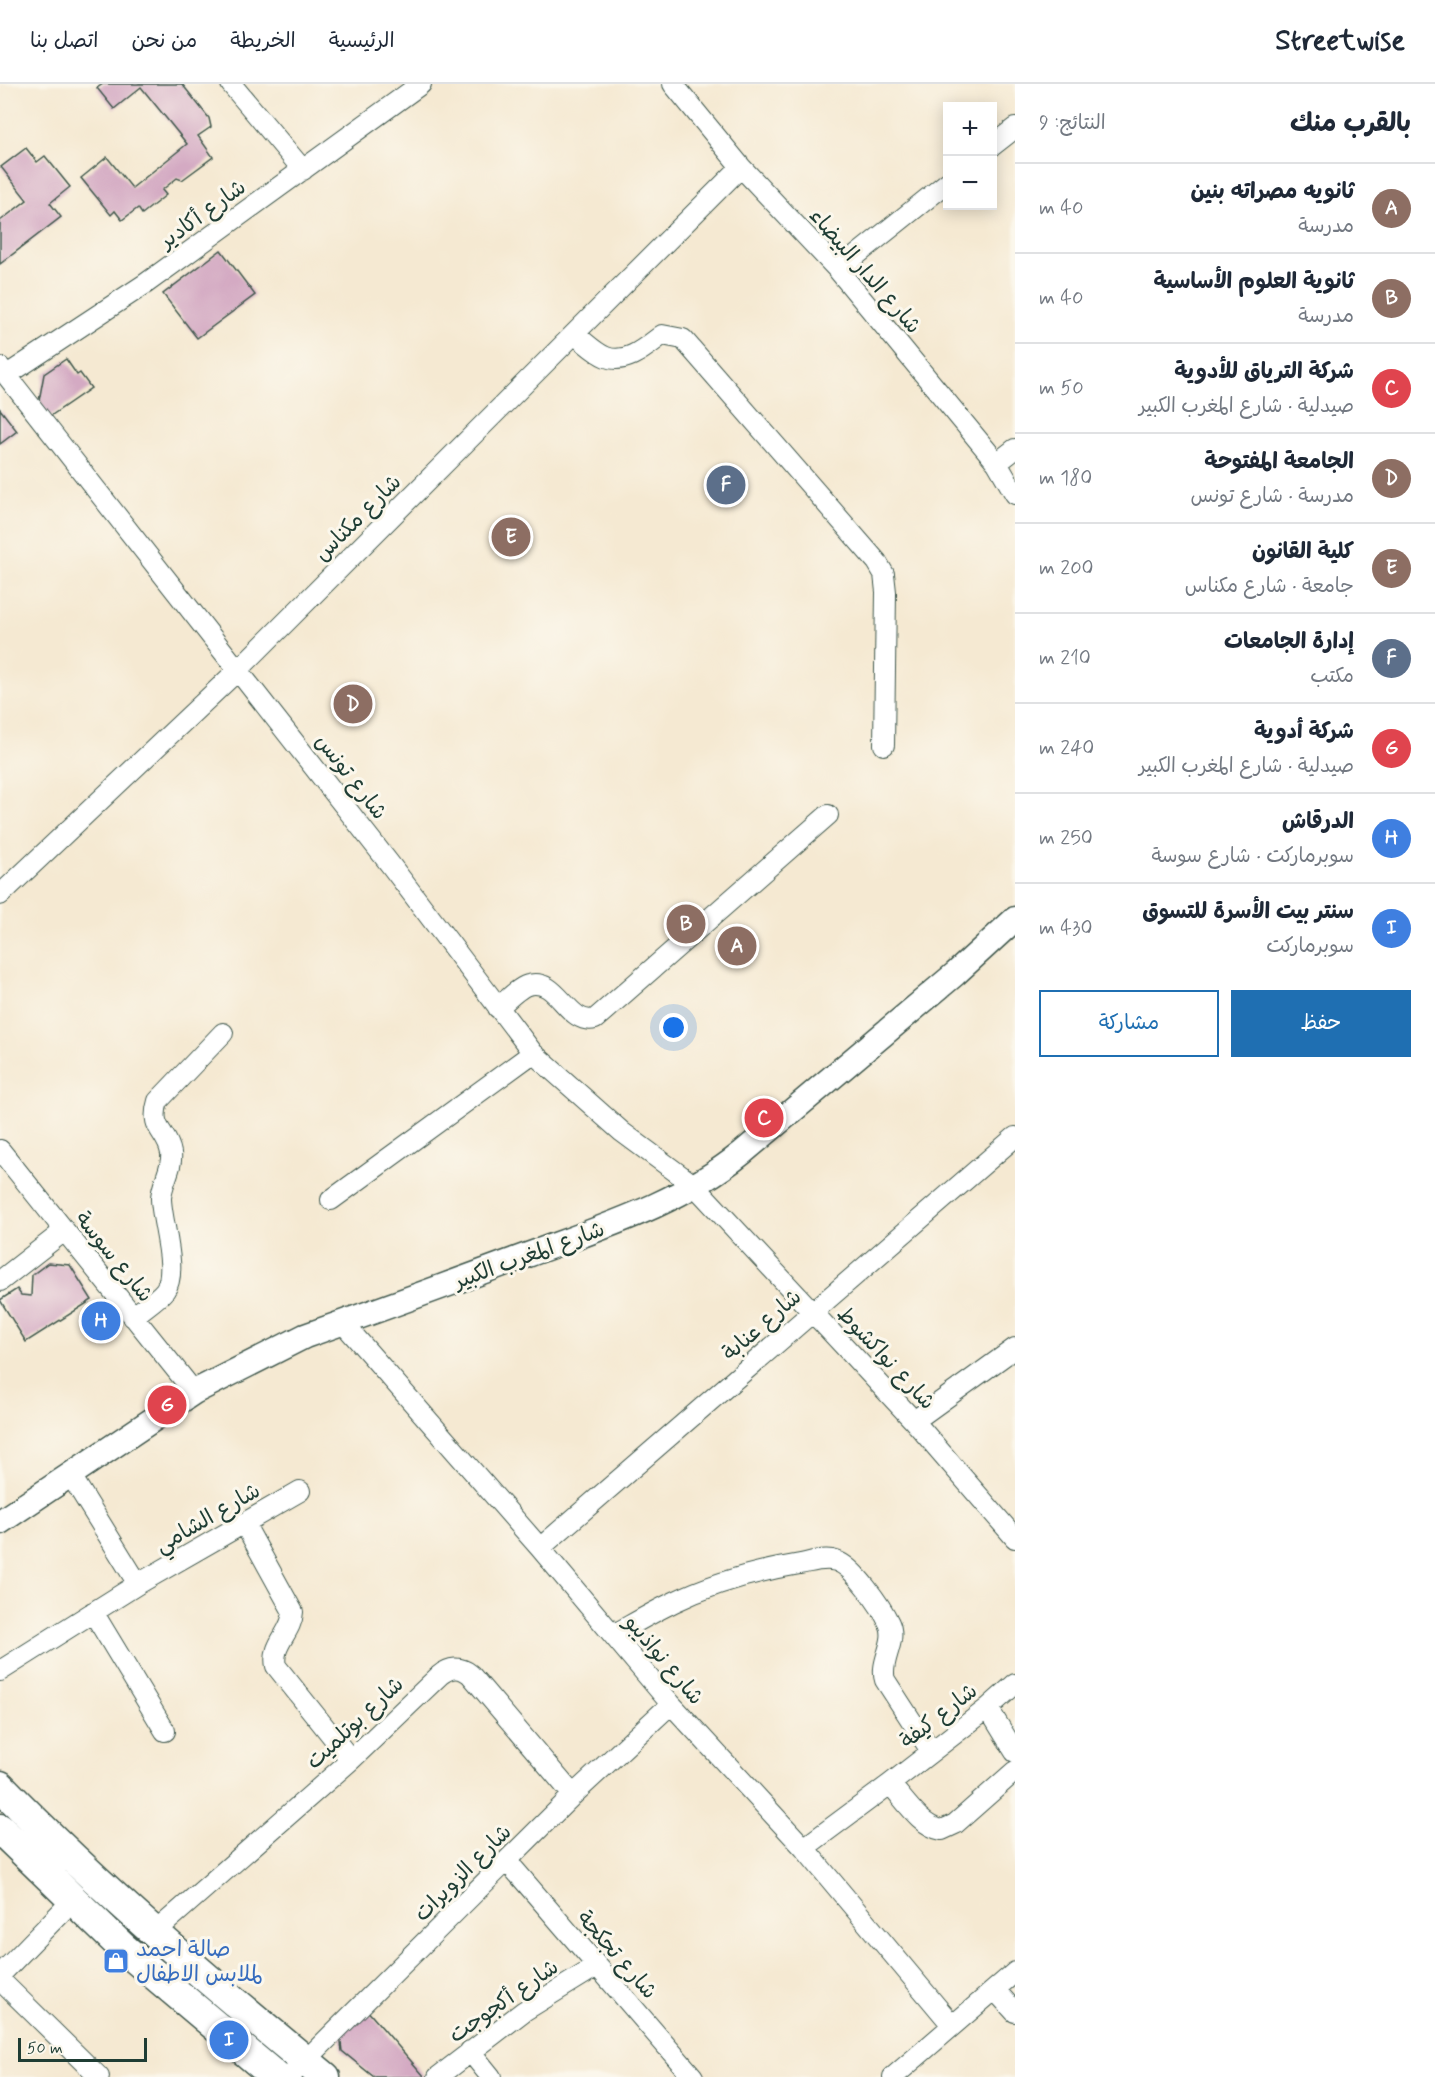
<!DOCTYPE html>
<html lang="ar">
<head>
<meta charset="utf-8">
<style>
	:root { --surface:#fff; --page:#f6f6f7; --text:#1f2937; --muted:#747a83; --line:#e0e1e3; --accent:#1f6fb2 }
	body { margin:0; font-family:Mynerve,"Playpen Sans Arabic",sans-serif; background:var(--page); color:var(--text); direction:rtl }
	.controls { position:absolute; right:18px; top:18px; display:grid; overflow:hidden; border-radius:0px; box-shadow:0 3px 15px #0003 }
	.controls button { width:54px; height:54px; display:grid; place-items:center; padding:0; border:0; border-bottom:2px solid var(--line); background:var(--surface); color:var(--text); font:30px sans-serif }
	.scale { position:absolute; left:18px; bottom:15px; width:129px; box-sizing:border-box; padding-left:6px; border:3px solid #1f3d34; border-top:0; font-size:16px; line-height:21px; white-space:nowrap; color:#1f3d34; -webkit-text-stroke:4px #fbf7ec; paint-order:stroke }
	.you { position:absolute; left:674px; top:944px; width:21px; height:21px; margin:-15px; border:4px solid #fff; border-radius:50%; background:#1a73e8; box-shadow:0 0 0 9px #1a73e833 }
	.badge { display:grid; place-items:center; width:39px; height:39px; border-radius:50%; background:var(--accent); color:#fff; font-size:20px; font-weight:700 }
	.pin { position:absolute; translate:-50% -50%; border:3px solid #fff; box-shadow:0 2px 6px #0006 }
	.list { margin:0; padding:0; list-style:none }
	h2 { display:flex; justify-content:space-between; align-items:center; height:78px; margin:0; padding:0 24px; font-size:26px }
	h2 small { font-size:20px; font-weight:400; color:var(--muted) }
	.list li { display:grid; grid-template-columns:39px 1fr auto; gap:18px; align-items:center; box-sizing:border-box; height:90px; padding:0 24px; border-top:2px solid var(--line) }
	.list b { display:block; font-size:22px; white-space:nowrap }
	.list p { margin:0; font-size:20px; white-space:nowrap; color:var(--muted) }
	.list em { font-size:20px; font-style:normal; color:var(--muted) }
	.actions { display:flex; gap:12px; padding:18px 24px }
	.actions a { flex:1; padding:14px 0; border:2px solid var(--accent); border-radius:0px; text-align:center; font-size:21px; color:var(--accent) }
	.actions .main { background:var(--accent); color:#fff }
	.map { position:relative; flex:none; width:1015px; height:1993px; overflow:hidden; direction:ltr }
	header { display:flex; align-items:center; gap:36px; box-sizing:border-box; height:84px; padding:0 30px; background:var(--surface); border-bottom:2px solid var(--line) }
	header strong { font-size:28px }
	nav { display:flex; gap:33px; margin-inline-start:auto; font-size:21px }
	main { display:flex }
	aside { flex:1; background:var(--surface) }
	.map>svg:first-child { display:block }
	.building { fill:#d4aac3 }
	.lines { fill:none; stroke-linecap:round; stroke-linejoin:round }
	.minor-casing { stroke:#3f574c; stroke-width:22 }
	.tertiary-casing { stroke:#3f574c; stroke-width:27 }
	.primary-casing { stroke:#3f574c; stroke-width:33 }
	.minor { stroke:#fff; stroke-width:20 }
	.tertiary { stroke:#fff; stroke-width:24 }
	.primary { stroke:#fff; stroke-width:30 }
	.labels { text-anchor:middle; stroke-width:6; stroke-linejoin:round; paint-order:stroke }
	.street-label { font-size:22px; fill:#1f3d34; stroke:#fbf7ec }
	.shop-label { font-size:22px; fill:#366cbe; stroke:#fbf7ec; text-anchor:start }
</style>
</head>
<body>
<header>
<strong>Streetwise</strong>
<nav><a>الرئيسية</a><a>الخريطة</a><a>من نحن</a><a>اتصل بنا</a></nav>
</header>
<main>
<aside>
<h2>بالقرب منك<small>النتائج: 9</small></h2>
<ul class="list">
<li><span class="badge" style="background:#8d6e63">A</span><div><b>ثانويه مصراته بنين</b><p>مدرسة</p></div><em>40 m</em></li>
<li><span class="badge" style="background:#8d6e63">B</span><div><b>ثانوية العلوم الأساسية</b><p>مدرسة</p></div><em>40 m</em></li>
<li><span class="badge" style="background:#e0444e">C</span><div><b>شركة الترياق للأدوية</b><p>صيدلية · شارع المغرب الكبير</p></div><em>50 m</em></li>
<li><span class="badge" style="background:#8d6e63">D</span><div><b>الجامعة المفتوحة</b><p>مدرسة · شارع تونس</p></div><em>180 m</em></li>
<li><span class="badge" style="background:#8d6e63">E</span><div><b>كلية القانون</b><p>جامعة · شارع مكناس</p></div><em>200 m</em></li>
<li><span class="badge" style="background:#5c6f8a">F</span><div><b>إدارة الجامعات</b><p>مكتب</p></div><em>210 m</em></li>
<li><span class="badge" style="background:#e0444e">G</span><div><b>شركة أدوية</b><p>صيدلية · شارع المغرب الكبير</p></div><em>240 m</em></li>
<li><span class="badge" style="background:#3f7fe0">H</span><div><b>الدرقاش</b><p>سوبرماركت · شارع سوسة</p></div><em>250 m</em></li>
<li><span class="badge" style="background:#3f7fe0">I</span><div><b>سنتر بيت الأسرة للتسوق</b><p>سوبرماركت</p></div><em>430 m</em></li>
</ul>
<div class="actions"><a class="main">حفظ</a><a>مشاركة</a></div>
</aside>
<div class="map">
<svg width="1015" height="1993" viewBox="0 0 1015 1993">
	<rect width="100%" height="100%" fill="#fbf7ec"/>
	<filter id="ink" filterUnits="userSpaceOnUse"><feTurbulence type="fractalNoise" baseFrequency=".0167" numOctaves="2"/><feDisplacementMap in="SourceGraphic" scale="12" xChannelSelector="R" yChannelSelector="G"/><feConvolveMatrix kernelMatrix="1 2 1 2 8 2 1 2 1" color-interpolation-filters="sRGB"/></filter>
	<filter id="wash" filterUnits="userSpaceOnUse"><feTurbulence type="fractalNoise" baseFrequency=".008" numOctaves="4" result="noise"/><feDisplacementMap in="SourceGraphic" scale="24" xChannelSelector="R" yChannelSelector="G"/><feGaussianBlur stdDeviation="1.35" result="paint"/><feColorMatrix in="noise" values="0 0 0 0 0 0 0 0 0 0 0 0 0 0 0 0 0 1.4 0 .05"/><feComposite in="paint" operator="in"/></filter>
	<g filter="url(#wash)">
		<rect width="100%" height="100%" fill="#f5e9d2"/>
		<g id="blocks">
			<path class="building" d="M103,0H182L209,34L211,43L198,52L213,73L182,96L177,94L162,106L166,111L142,130L138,124L122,136L115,127L111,131L81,94L107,73L132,104L187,60L141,3L114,25L97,4Z
				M26,64L37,78L45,72L70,103L50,119L61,133L0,180V137L27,116L1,83Z
				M221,166L255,211L197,254L163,210Z
				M66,275L77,291L80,289L91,304L49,333L39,317L44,290Z
				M0,325L17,347L0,360Z
				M48,1179L70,1181L92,1216L26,1258L0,1216L17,1205L21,1211L31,1212L32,1191Z
				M366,1925L424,1992L422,1993H374L342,1967L340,1950Z"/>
		</g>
	</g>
	<g filter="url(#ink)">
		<use href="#blocks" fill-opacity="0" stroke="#3f574c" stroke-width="1.5"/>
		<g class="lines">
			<g class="minor-casing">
				<path id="minor" d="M231,0L303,86
					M673,0L741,83L838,186L997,379L1015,410
					M992,62L1015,44
					M838,186L948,98
					M574,250C584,257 595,269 606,273C627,281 647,262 662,251L683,255L877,478L884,490L886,508L884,661
					M0,283L389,779L533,969L622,1048L695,1102L914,1337L1015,1454
					M7,291L145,200L421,0
					M997,379L1015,365
					M0,811L237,587L741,83
					M498,924C506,917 518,904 528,901C558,892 567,942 595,935L828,731
					M0,1066L194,1308
					M331,1116L533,969
					M0,1197L64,1147
					M133,1233C143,1224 157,1216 165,1206C179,1187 161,1137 161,1114C162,1098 173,1084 171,1069C167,1046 149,1046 158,1017L223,949
					M343,1239L540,1464L671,1620L804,1764L952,1941
					M914,1337L1015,1264
					M70,1390L138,1500
					M244,1439L293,1528C292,1549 271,1560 276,1582L351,1676
					M540,1464L1015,1053
					M93,1528L165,1647
					M613,1551C633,1540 653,1528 674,1518C713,1499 757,1487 800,1480C811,1478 825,1473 836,1477C853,1482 881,1522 889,1539C898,1558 879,1577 885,1596L931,1667
					M0,1587L138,1500L300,1407
					M988,1624L1015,1668
					M890,1700C904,1715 921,1743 942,1746L955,1740L1015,1687
					M804,1764L890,1700L988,1624L1015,1600
					M507,1777L693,1993
					M155,1848L351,1676L440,1591C450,1583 460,1582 470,1590L573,1711
					M0,1891L73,1816
					M0,1896L99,1993
					M995,1906L1015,1928
					M470,1967L491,1993
					M289,1993L573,1711L671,1620
					M438,1993L524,1927L597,1882
					M893,1993L1015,1888"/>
			</g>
			<g class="tertiary-casing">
				<path id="tertiary" d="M0,1438L194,1308L305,1252C379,1226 452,1199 525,1172C600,1144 679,1120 742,1069L955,890L1015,835"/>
			</g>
			<g class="primary-casing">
				<path id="primary" d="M0,1702C101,1806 213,1901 325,1993
					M0,1745L123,1864L276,1993"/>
			</g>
			<use href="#minor" class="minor"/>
			<use href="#tertiary" class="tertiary"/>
			<use href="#primary" class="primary"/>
		</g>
	</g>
	<defs>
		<g id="shop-square" transform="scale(1.35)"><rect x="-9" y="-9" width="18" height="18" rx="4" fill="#3f7fe0" stroke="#fbf7ec"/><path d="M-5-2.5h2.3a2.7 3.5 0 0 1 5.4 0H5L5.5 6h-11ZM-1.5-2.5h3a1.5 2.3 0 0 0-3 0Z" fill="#fff"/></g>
	</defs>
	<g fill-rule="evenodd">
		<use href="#shop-square" x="116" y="1877"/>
	</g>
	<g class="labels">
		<g class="street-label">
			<text transform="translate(202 129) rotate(-36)" y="8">شارع أكادير</text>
			<text transform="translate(866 186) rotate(49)" y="8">شارع الدار البيضاء</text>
			<text transform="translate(357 433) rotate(-45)" y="8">شارع مكناس</text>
			<text transform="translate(352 692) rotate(52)" y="8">شارع تونس</text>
			<text transform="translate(529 1170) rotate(-20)" y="8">شارع المغرب الكبير</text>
			<text transform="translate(115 1172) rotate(51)" y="8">شارع سوسة</text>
			<text transform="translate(761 1240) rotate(-41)" y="8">شارع عنابة</text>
			<text transform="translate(887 1273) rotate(47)" y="8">شارع نواكشوط</text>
			<text transform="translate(207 1433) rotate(-30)" y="8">شارع الشامي</text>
			<text transform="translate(665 1575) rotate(50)" y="8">شارع نواذيبو</text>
			<text transform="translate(938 1631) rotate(-38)" y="8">شارع كيفة</text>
			<text transform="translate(354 1638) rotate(-43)" y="8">شارع بوتلميت</text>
			<text transform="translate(462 1788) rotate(-45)" y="8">شارع الزويرات</text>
			<text transform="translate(618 1870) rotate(49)" y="8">شارع تجكجة</text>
			<text transform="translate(503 1916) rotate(-35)" y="8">شارع أكجوجت</text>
		</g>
		<g class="shop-label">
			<text x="136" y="1872">صالة احمد<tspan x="136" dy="25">لملابس الاطفال</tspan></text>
		</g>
	</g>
</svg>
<div class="controls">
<button>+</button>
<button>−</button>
</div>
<div class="scale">50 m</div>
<div class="you"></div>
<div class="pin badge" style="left:737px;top:862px;background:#8d6e63">A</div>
<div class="pin badge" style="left:686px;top:840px;background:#8d6e63">B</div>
<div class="pin badge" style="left:764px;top:1034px;background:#e0444e">C</div>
<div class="pin badge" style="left:353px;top:620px;background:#8d6e63">D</div>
<div class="pin badge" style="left:511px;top:453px;background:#8d6e63">E</div>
<div class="pin badge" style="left:726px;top:401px;background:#5c6f8a">F</div>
<div class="pin badge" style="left:167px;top:1321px;background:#e0444e">G</div>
<div class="pin badge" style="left:101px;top:1237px;background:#3f7fe0">H</div>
<div class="pin badge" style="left:229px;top:1956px;background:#3f7fe0">I</div>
</div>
</main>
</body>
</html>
